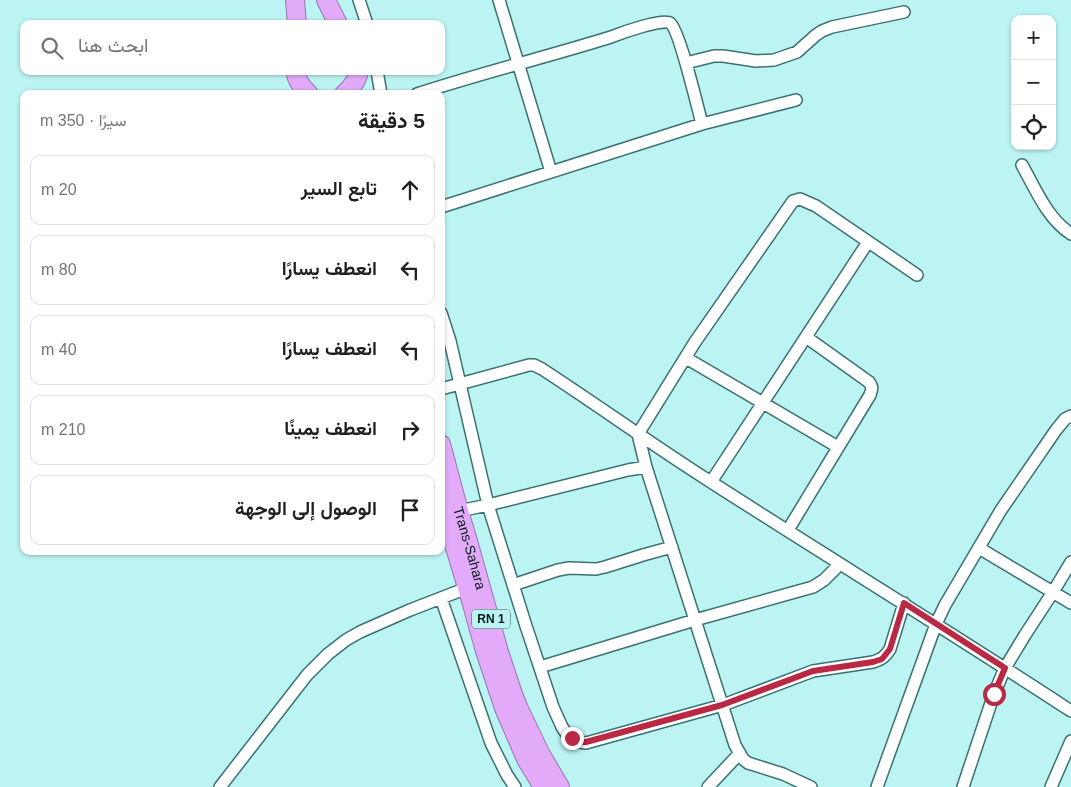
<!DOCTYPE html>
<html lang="ar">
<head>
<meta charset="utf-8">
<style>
	:root { --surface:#fff; --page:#f2f2f2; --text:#202124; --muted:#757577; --line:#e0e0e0 }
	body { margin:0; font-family:Arial,Vazirmatn,sans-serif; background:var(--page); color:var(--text); direction:rtl }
	.controls { position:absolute; right:15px; top:15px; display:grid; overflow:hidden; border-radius:10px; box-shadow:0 1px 4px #0004 }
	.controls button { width:45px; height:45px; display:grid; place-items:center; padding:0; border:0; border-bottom:1px solid var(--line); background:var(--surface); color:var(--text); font:25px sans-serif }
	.stop { position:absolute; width:15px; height:15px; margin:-11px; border:4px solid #ba2944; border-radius:50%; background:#fff }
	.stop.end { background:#ba2944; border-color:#fff; box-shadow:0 1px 5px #0008 }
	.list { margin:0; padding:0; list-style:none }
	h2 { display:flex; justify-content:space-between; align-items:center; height:65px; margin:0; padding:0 20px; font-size:21px }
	h2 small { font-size:16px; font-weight:400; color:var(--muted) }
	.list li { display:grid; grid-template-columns:32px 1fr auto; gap:15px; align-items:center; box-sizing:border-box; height:70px; margin:0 10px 10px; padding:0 10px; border:1px solid var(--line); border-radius:10px }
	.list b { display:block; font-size:19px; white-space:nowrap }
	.list em { font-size:16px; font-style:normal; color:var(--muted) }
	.icon { flex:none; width:28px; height:28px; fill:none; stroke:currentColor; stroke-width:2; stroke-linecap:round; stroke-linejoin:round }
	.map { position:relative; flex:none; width:1071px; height:787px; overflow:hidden; direction:ltr }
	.search { position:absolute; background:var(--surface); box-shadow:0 1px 4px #0004; left:20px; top:20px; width:425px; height:55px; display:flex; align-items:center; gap:12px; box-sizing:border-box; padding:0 18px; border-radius:10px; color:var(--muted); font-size:19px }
	.panel { position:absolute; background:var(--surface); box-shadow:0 1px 4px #0004; left:20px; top:90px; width:425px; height:465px; border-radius:10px; direction:rtl }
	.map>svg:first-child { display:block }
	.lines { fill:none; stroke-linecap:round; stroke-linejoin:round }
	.minor-casing { stroke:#3c7171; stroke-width:14 }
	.highway-casing { stroke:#9577aa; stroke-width:20 }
	.minor { stroke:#fff; stroke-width:11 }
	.highway { stroke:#e3aaf9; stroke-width:18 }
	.route { stroke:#ba2944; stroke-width:6 }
	.labels { text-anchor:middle; stroke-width:4.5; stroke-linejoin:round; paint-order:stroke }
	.shield { fill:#bcf4f4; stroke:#3a5a5a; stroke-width:1 }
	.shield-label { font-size:12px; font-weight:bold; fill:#031818 }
	.street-label { font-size:14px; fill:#031818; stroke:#bcf4f4 }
</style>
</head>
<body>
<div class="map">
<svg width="1071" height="787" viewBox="0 0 1071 787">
	<rect width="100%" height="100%" fill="#bcf4f4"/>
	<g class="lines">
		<g class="minor-casing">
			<path id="minor" d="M359,0L367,24
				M499,0L551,172
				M686,63L714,56H723L756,61L774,60L797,52L816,35L822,31L832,27L904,12
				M377,71L381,94
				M417,94C481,73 547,57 611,37C621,33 663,18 670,23C679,29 698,109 702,124
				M1022,165C1036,190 1047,218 1071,234
				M441,207L702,124L796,100
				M441,313L450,341L488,505L526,626L553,707L562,727L566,733L579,742L586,743L723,705L813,671L873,662C882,659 885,657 890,649L904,603
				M686,358L838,447
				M441,389L529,365H534L542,369C599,406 654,446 711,482C831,559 952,633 1071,711
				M646,467L638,434L695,342L793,201L800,199L816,206L917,275
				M711,482L868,242
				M459,511L488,505L628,470L646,467L735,745L743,759L748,763L783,774L811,787
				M788,530L870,395C872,389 873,387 869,382L806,337
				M979,548L1071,603
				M513,585L558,570L569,568L596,569L605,567L643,555L672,547
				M441,598L491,743L507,775L515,787
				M540,667L695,620L813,587L824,580L840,564
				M220,787L307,675L328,654L346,640L360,632L410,610L467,588
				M708,787L739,754
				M877,787L936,624L945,605L1001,510L1056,430L1065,419L1071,416
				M963,787L994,694L1005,668L1025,635L1053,592L1071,562
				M1051,787L1071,741"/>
		</g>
		<g class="highway-casing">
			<g id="highway">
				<path d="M295,0L297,24"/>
				<path d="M326,0L338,24"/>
				<path d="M295,71C297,81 301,87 309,94"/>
				<path d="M344,94C352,87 357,81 359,71"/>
				<path id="s1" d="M441,444L459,511L468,541L499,652L513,694L519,709L540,753L560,787"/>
				<path d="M441,501L472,604L485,651L504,708L526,759L543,787"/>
			</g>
		</g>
		<use href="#minor" class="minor"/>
		<use href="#highway" class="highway"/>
	</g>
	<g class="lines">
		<path class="route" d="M572,738L579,742H586L722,705L813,671L873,662L882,659L890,649L904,603L1005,668L994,694"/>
	</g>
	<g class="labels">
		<rect class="shield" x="472" y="609.5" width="38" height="19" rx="4"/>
		<g class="shield-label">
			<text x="491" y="623">RN 1</text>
		</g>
		<g class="street-label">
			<text dy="5" stroke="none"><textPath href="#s1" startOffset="108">Trans-Sahara</textPath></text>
		</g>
	</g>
</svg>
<div class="controls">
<button>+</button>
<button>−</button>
<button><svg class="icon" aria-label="locate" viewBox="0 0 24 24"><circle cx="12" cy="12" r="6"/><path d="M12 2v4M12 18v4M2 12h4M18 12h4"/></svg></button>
</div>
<div class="stop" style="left:994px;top:694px"></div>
<div class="stop end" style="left:572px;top:738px"></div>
<div class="search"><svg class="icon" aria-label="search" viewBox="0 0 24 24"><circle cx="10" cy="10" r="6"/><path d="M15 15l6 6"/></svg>ابحث هنا</div>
<section class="panel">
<h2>5 دقيقة<small>سيرًا · 350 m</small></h2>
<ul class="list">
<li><svg class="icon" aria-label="ahead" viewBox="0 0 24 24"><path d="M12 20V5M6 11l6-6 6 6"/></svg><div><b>تابع السير</b></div><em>20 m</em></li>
<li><svg class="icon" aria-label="left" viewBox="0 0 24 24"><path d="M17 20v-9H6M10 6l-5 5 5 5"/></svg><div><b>انعطف يسارًا</b></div><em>80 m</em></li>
<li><svg class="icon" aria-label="left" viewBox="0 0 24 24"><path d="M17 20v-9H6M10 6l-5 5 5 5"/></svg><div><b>انعطف يسارًا</b></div><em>40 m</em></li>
<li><svg class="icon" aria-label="right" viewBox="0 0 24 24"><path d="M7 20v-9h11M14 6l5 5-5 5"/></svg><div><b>انعطف يمينًا</b></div><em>210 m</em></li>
<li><svg class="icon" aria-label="arrive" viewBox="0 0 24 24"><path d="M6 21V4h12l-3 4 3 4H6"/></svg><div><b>الوصول إلى الوجهة</b></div></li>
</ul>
</section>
</div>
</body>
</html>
